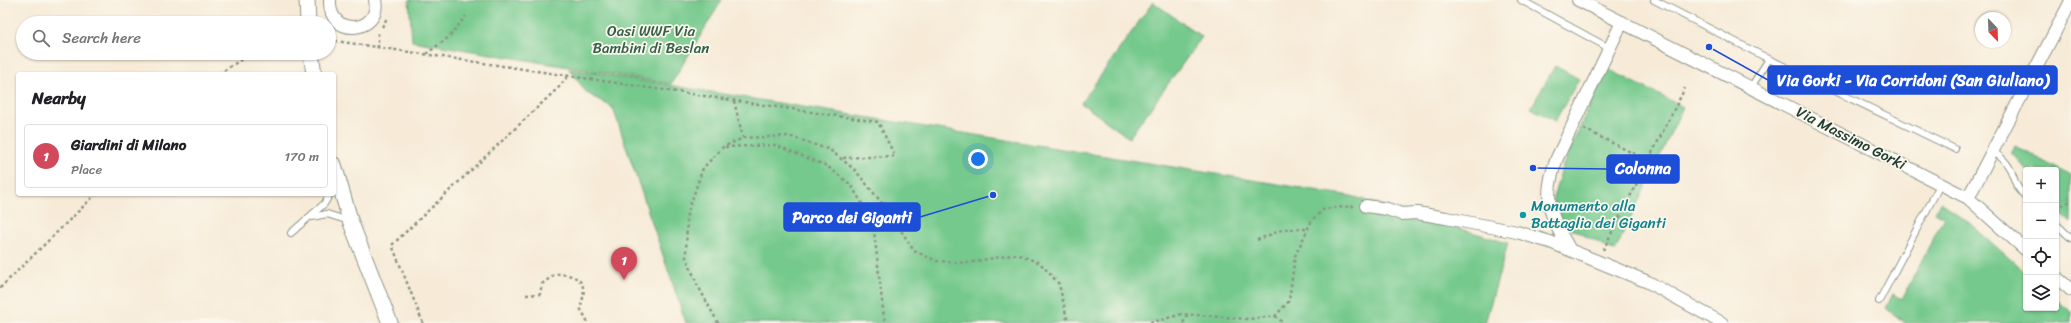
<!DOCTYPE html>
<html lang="en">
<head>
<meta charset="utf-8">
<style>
	:root { --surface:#fff; --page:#f2f2f2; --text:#202124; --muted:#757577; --line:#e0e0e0; --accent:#d1495b }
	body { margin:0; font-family:Sriracha,sans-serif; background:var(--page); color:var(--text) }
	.controls { position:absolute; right:12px; bottom:12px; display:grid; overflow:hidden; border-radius:4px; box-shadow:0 1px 3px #0004 }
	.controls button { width:36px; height:36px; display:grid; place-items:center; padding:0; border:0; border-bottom:1px solid var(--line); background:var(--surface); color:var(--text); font:20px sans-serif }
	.compass { position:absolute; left:1975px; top:12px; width:36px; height:36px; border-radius:50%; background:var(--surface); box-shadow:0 1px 3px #0004; rotate:157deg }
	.you { position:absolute; left:978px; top:159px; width:14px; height:14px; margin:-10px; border:3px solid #fff; border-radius:50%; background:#1a73e8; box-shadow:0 0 0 6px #1a73e833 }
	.badge { display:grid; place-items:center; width:26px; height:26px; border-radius:50%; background:var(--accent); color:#fff; font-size:13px; font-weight:700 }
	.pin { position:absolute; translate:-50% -33px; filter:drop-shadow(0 1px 2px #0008) }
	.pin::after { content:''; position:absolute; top:21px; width:14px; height:12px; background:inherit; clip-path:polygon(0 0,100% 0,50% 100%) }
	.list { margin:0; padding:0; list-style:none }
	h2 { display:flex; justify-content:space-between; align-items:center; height:52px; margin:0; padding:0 16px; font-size:17px }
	h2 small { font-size:13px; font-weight:400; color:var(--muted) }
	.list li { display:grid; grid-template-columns:26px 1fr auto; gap:12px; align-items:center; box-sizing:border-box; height:64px; margin:0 8px 8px; padding:0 8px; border:1px solid var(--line); border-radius:4px }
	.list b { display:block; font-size:15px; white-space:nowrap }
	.list p { margin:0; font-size:13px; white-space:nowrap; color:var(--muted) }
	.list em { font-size:13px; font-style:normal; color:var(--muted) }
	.icon { flex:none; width:22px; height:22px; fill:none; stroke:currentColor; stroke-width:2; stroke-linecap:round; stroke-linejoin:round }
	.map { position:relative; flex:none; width:2071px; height:323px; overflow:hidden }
	.search { position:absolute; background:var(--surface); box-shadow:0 1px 3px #0004; left:16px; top:16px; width:320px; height:44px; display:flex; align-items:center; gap:10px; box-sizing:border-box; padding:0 14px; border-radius:22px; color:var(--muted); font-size:15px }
	.panel { position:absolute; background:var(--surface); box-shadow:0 1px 3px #0004; left:16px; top:72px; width:320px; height:124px; border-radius:4px }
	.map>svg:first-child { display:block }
	.green { fill:#75c98c; stroke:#4a8360 }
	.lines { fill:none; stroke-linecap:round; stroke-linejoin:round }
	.service-casing { stroke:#8b9486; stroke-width:8 }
	.minor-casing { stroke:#8b9486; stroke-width:14 }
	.tertiary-casing { stroke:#8b9486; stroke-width:17 }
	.path { stroke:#8b9486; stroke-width:2.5; stroke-dasharray:3 3; stroke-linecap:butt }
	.service { stroke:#fff; stroke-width:6 }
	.minor { stroke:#fff; stroke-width:12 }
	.tertiary { stroke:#fff; stroke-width:15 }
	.culture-dot { fill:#0f9aa8; stroke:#fbf7ec; stroke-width:1.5 }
	.labels { text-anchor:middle; stroke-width:3.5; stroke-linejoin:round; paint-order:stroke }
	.park-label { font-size:15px; fill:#34604a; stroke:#fbf7ec }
	.street-label { font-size:15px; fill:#1f3d34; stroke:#fbf7ec }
	.culture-label { font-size:15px; fill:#0d838f; stroke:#fbf7ec; text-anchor:start }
	.leader { fill:none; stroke:#1d4ed8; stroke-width:1.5 }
	.callout-dot { fill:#1d4ed8; stroke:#fbf7ec; stroke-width:1.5 }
	.callout { fill:#1d4ed8; stroke:#1d4ed8; stroke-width:1.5 }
	.callout-label { font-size:16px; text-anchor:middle; font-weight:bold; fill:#fff }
</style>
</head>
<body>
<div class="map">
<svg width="2071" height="323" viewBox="0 0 2071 323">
	<rect width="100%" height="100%" fill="#fbf7ec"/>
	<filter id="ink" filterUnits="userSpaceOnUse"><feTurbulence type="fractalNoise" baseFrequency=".025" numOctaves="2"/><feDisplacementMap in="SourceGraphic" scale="8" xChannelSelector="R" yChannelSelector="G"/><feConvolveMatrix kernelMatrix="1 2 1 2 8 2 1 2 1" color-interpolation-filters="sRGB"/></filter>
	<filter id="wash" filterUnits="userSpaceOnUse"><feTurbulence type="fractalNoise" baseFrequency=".012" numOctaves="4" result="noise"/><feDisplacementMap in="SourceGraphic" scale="16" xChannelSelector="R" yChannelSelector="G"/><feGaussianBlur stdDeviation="0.9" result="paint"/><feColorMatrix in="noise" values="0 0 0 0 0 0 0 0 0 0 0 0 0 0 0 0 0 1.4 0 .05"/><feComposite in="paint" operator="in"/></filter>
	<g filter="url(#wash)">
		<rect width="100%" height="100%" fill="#f7ebd8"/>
		<path class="green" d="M409,0H722L671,84L412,41Z
			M1153,2L1202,37L1129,138L1081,103Z
			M1555,66L1579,79L1555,121L1531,108Z
			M1606,68L1683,107L1615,251L1562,224L1557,216L1553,198L1562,168Z
			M569,69L1351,196L1508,243L1485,323H686L613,108L587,93Z
			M2015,146L2071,176V223L2056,209V170H2026L2017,157L2011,153Z
			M1940,202L1967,221L2026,273V308H2056V299L2071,312V323H1905L1886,308L1893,294L1902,299L1944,217L1935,212Z"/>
	</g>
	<g filter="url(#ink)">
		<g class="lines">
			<g class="service-casing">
				<path id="service" d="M1521,0L1609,48
					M1654,0L1769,59L1751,87
					M1769,59L1955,149
					M1992,151C1998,155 2003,158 2007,164C2016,176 2011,183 2026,197
					M312,217L327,214L349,221
					M2056,224L2071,238
					M291,233L324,204L330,194
					M1879,301L1941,183"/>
			</g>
			<g class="minor-casing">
				<path id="minor" d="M330,0C328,39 382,33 375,0
					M1578,0L1968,198L2026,250
					M1968,198L2071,1
					M1366,206L1387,209L1401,214L1417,213L1446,218L1517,232L1550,242L1648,282L1722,323
					M1570,250C1549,215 1542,198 1557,158L1622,22
					M2056,277L2071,290"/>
			</g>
			<g class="tertiary-casing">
				<path id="tertiary" d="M307,0L308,23
					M311,53L314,74
					M334,165L351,223L390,323"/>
			</g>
			<path class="path" d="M382,27L387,18
				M329,40L878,122L895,156L840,158
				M378,48V31
				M426,54L449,37L466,16
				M219,74L251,53
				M734,101L743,138
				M1584,129L1663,168
				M725,147L775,145L827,166L851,185L873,222L884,318L887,323
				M2056,208L2071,201
				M1257,240L1284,229H1309
				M1603,250L1685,88
				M0,288L96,194
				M526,295L540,294L542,284L555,274C581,274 589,284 580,308L587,320L586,323
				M1275,316L1284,323
				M423,323L392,245L559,87L568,76
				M718,323L697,284L686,257L687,214L703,168L723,147L743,138L789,136L830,150L855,170L890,213L914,251L937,261L966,263L1017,254L1040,263L1059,284L1068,323
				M1150,323L1182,314L1249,319L1275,316L1289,301L1295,256L1312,220L1324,209L1354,206
				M1183,323L1188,315"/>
			<use href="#service" class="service"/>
			<use href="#minor" class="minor"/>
			<use href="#tertiary" class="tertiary"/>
		</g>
	</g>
	<circle class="culture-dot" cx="1523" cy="215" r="4"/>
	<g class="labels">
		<g class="park-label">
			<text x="651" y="36">Oasi WWF Via<tspan x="651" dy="17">Bambini di Beslan</tspan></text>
		</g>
		<g class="street-label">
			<text transform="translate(1851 138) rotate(27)" y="5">Via Massimo Gorki</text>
		</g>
		<g class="culture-label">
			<text x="1531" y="211">Monumento alla<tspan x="1531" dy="17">Battaglia dei Giganti</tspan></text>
		</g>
	</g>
	<path class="leader" d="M1709 47L1768 80M1533 168L1607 169M993 195L920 217"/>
	<g class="callout-dot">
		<circle cx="1709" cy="47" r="4"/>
		<circle cx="1533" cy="168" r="4"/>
		<circle cx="993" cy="195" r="4"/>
	</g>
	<g class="callout">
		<rect x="1768" y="66" width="289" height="28" rx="4"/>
		<rect x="1607" y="155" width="72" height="28" rx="4"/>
		<rect x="784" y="203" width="136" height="28" rx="4"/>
	</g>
	<g class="callout-label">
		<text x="1913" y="86">Via Gorki - Via Corridoni (San Giuliano)</text>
		<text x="1643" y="174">Colonna</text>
		<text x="852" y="223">Parco dei Giganti</text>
	</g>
</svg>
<div class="controls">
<button>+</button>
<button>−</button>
<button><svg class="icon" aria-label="locate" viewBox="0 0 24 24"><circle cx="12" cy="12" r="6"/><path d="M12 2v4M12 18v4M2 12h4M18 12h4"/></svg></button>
<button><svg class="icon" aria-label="layers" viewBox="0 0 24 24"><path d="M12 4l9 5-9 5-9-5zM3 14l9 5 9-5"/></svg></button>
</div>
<svg class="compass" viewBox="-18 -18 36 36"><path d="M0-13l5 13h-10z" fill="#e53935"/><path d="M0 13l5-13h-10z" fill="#757577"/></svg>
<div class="you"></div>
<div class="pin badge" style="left:624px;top:280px">1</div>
<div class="search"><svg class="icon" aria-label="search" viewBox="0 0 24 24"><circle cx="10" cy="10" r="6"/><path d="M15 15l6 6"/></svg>Search here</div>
<section class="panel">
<h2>Nearby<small></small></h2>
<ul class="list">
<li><span class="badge">1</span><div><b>Giardini di Milano</b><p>Place</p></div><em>170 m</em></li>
</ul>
</section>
</div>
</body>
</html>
